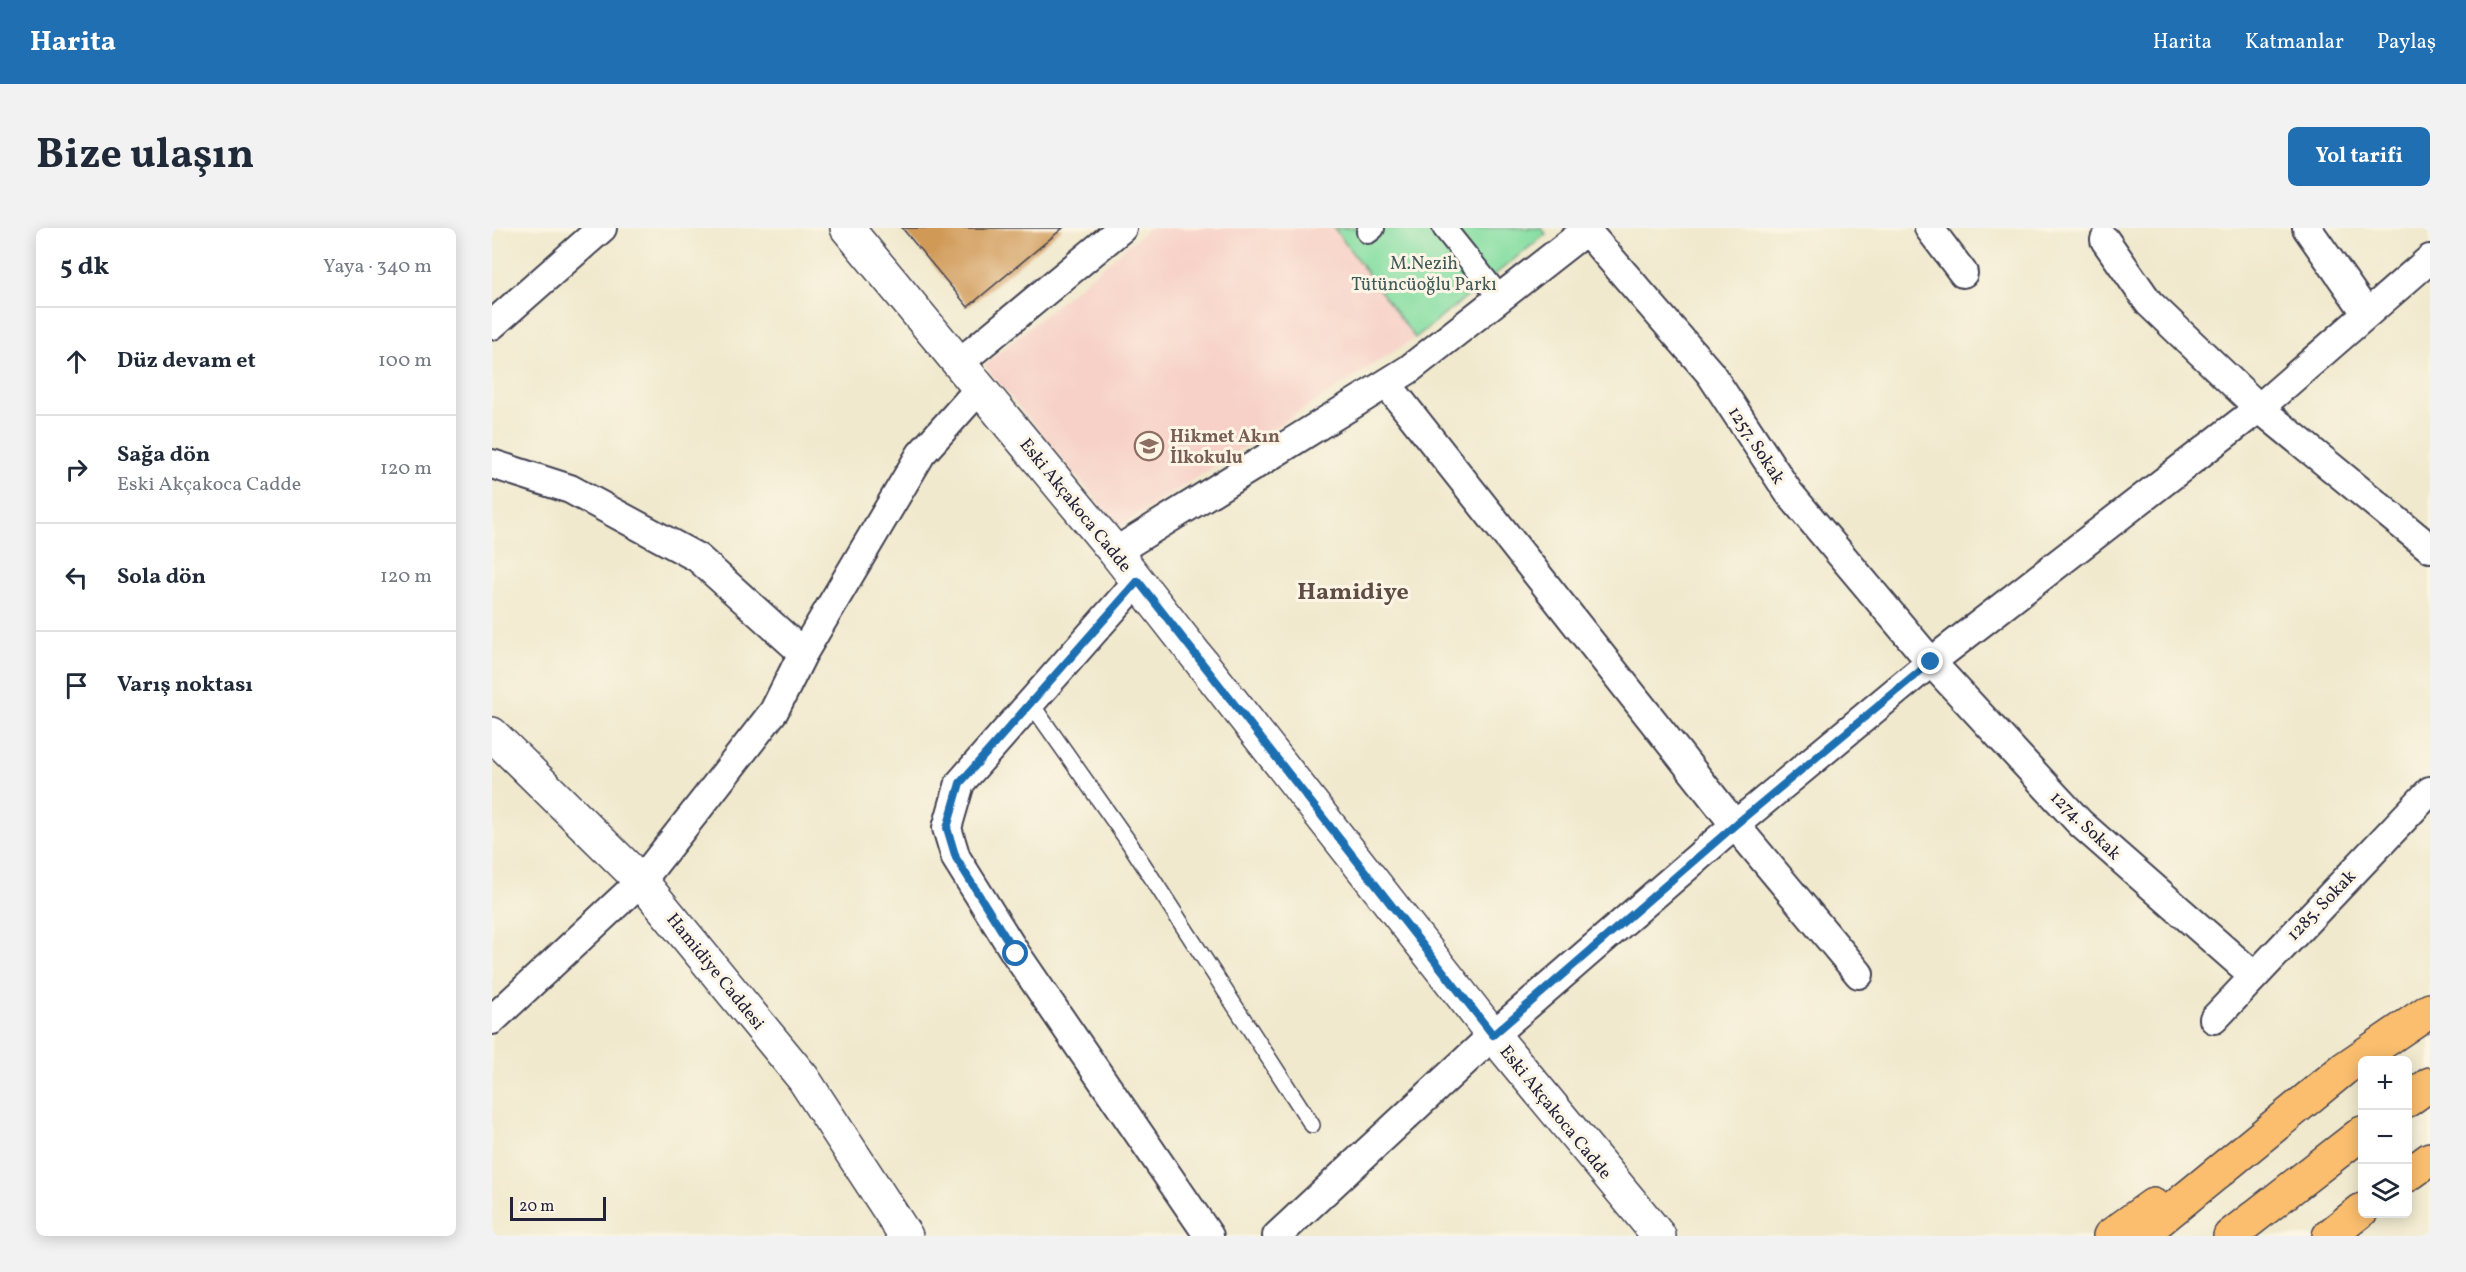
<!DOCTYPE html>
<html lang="tr">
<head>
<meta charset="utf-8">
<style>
	:root { --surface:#fff; --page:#f2f2f3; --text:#1f2937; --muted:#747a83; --line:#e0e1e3; --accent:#1f6fb2 }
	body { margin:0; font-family:Vollkorn,serif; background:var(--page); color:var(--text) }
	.controls { position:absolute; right:18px; bottom:18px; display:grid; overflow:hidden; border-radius:9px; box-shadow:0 3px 15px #0003 }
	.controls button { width:54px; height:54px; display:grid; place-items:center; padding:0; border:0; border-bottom:2px solid var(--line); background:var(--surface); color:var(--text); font:30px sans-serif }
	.scale { position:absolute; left:18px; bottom:15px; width:96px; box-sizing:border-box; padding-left:6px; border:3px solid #22223b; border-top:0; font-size:16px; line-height:21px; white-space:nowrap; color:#22223b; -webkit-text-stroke:4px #fcf5e5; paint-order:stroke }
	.stop { position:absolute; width:18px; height:18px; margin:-14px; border:4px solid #1f6fb2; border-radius:50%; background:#fff }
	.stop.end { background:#1f6fb2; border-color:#fff; box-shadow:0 2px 6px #0008 }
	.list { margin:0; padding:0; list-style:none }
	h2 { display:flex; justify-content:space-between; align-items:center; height:78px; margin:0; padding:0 24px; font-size:26px }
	h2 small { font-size:20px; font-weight:400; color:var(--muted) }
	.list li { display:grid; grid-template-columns:39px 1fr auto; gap:18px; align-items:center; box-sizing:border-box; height:108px; padding:0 24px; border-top:2px solid var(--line) }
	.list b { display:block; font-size:22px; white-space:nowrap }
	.list p { margin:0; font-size:20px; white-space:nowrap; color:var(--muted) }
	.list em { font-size:20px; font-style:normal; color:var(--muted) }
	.icon { flex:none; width:33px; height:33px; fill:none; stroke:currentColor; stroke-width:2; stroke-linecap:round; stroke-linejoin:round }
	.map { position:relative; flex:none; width:1938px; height:1008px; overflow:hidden; border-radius:9px }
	header { display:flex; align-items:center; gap:36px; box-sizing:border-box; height:84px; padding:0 30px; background:var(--accent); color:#fff }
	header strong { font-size:28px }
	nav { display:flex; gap:33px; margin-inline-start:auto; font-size:21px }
	.intro { display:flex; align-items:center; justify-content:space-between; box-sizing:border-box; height:144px; padding:0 36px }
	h1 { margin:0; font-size:42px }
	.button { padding:15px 27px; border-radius:9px; background:var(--accent); color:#fff; font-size:21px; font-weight:700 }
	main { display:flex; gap:36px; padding:0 36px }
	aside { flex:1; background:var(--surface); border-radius:9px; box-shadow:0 3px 15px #0003 }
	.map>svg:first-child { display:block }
	.built { fill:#f7d1c8 }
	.green { fill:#86dea3; stroke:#54806f; stroke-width:1.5 }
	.building { fill:#d09956 }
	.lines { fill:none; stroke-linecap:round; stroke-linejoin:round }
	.service-casing { stroke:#414051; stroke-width:18 }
	.pedestrian-casing { stroke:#414051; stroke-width:26 }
	.minor-casing { stroke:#414051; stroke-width:32 }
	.tertiary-casing { stroke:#414051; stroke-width:36 }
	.trunk-casing { stroke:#414051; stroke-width:36 }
	.service { stroke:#fff; stroke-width:15 }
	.pedestrian { stroke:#fff; stroke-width:22 }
	.minor { stroke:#fff; stroke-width:28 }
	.tertiary { stroke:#fff; stroke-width:33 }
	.trunk { stroke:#fbbe6e; stroke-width:33 }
	.route { stroke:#1f6fb2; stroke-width:8 }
	.labels { text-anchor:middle; stroke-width:6; stroke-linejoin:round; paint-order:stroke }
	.park-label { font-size:18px; fill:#405a5a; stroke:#fcf5e5 }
	.education-label { font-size:18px; font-weight:bold; fill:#785e54; stroke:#fcf5e5; text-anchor:start }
	.street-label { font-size:18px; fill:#22223b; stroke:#fcf5e5 }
	.district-label { font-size:24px; font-weight:bold; fill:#5f4c44; stroke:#fcf5e5 }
</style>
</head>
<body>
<header>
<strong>Harita</strong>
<nav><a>Harita</a><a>Katmanlar</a><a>Paylaş</a></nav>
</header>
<div class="intro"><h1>Bize ulaşın</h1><a class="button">Yol tarifi</a></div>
<main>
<aside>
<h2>5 dk<small>Yaya · 340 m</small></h2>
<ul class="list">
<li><svg class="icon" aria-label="ahead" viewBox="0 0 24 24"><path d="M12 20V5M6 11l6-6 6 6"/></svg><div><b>Düz devam et</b></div><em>100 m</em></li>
<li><svg class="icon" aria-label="right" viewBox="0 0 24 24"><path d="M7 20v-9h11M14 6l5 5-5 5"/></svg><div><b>Sağa dön</b><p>Eski Akçakoca Cadde</p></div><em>120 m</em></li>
<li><svg class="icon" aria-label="left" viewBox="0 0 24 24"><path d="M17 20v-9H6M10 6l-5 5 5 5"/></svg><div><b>Sola dön</b></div><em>120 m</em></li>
<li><svg class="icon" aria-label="arrive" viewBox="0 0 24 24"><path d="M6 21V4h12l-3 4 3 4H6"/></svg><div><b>Varış noktası</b></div></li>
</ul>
</aside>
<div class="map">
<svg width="1938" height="1008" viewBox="0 0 1938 1008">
	<rect width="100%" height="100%" fill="#fcf5e5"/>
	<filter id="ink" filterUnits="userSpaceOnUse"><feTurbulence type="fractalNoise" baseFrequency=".0167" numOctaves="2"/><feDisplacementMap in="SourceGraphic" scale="12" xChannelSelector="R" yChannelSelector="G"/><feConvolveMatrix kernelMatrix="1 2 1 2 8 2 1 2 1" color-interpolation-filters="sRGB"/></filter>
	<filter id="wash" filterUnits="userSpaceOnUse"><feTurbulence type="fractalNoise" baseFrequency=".008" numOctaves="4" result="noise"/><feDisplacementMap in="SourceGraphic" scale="24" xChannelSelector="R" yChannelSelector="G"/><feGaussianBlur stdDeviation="1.35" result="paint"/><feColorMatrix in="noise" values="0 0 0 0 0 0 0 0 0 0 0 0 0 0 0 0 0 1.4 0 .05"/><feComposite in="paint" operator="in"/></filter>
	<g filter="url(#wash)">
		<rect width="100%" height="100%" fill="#f0e9cd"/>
		<path class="built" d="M657,0H842L923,110L627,299L492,137Z"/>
		<path class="green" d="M842,0H1049L1054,6L923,110Z"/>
		<g id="blocks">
			<path class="building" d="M410,0H571L476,79Z"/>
		</g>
	</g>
	<g filter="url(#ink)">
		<use href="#blocks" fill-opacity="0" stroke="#414051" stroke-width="1.5"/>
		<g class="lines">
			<g class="service-casing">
				<path id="service" d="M538,474L636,613L820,897"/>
			</g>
			<g class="pedestrian-casing">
				<path id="pedestrian" d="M952,0L1008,70
					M876,4L881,0"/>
			</g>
			<g class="minor-casing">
				<path id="minor" d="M1092,0L1218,145L1297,265L1439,434L1588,595L1761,747
					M1437,0L1471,45
					M1815,0L1875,86
					M1613,12L1657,75L1767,180L1938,320
					M0,97L110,0
					M467,135L630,0
					M895,156L1243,597L1367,746
					M0,236L78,261L206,330L311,425
					M623,324L916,142L1097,0
					M646,353L468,555L455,600L464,630L524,726L717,1008
					M1722,791L1938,563
					M0,792L149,653L215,569L282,483L311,425L429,226L488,160
					M785,1008L1001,807L1243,597L1439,434L1767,180L1938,31"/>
			</g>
			<g class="tertiary-casing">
				<path id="tertiary" d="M355,0L623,324L1001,807L1167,1008
					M0,506L149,653L311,850L414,1008"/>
			</g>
			<g class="trunk-casing">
				<path id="trunk" d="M1916,872L1938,856
					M1916,947L1938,931
					M1618,1008L1661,977
					M1648,1008L1853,840L1938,782
					M1738,1008L1870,905
					M1837,1008L1870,982"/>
			</g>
			<use href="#service" class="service"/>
			<use href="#pedestrian" class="pedestrian"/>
			<use href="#minor" class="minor"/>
			<use href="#tertiary" class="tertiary"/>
			<use href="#trunk" class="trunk"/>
		</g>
	</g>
	<g class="lines" filter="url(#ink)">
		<path class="route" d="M524,726L464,630L455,600L468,555L646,353L1001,807L1243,597L1439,434"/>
	</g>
	<defs>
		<g id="school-ring" transform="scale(1.5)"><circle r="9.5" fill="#fcf5e5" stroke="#8d6e63" stroke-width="1.5"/><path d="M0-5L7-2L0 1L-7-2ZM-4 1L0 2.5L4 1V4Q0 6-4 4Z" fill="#8d6e63"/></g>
	</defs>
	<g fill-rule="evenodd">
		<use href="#school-ring" x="657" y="218"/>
	</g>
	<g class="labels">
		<g class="park-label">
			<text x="932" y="41">M.Nezih<tspan x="932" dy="21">Tütüncüoğlu Parkı</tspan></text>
		</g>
		<g class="education-label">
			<text x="678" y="214">Hikmet Akın<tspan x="678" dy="21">İlkokulu</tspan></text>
		</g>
		<g class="street-label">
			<text transform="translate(1265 217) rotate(57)" y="6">1257. Sokak</text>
			<text transform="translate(584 277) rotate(51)" y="6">Eski Akçakoca Cadde</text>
			<text transform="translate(1594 597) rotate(44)" y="6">1274. Sokak</text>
			<text transform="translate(1829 677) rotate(-46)" y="6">1285. Sokak</text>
			<text transform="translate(224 743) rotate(51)" y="6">Hamidiye Caddesi</text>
			<text transform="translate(1064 884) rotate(51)" y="6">Eski Akçakoca Cadde</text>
		</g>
		<g class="district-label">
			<text x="861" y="371">Hamidiye</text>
		</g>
	</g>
</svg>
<div class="controls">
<button>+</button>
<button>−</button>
<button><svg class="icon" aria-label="layers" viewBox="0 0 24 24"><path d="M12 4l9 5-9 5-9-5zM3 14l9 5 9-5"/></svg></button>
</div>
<div class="scale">20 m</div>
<div class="stop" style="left:524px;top:726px"></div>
<div class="stop end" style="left:1439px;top:434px"></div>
</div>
</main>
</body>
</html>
